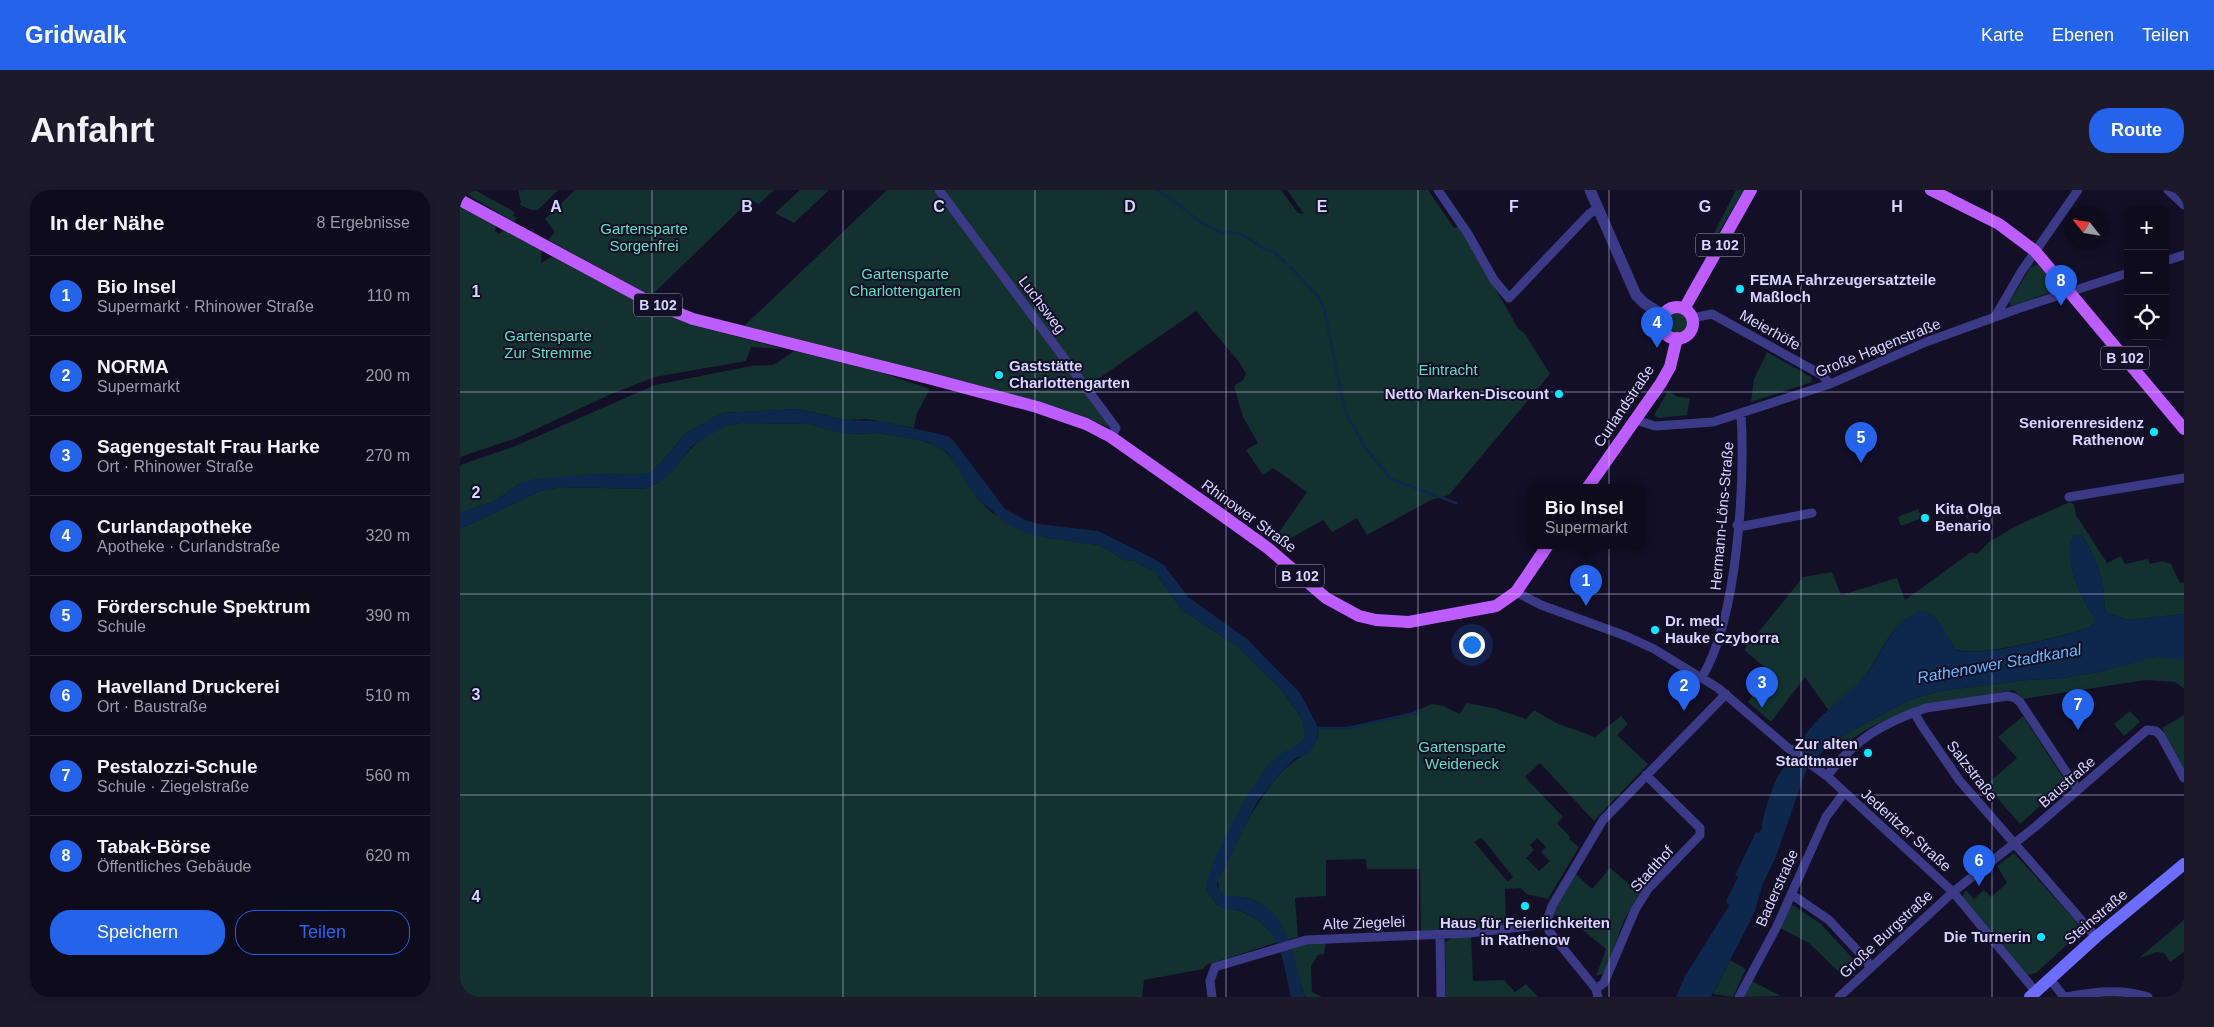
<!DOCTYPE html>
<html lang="de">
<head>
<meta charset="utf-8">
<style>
	:root { --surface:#0e0b1d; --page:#1c192a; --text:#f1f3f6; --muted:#9b9ba4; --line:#2e2b3b; --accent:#2563eb }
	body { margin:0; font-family:Helvetica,sans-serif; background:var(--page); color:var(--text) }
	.controls { position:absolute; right:15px; top:15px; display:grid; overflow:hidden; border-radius:10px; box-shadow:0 2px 8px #0003 }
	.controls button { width:45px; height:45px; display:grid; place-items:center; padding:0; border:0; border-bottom:1px solid var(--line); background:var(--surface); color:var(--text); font:25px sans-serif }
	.compass { position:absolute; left:1604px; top:15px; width:45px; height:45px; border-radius:50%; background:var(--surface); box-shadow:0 2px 8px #0003; rotate:300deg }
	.you { position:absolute; left:1011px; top:454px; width:18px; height:18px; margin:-12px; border:4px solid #fff; border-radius:50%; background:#1a73e8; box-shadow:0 0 0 8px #1a73e833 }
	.badge { display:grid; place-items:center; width:32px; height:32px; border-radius:50%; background:var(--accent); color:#fff; font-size:16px; font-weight:700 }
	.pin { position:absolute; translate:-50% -41px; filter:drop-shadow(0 1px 2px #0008) }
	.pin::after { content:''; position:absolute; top:26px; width:18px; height:15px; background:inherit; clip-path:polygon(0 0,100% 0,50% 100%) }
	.popup { position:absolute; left:1066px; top:294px; width:120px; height:65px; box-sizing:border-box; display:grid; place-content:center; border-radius:10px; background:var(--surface); filter:drop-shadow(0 1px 4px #0005); font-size:16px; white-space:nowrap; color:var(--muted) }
	.popup b { font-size:19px; color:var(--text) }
	.popup::after { content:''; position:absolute; left:50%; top:100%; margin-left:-10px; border:10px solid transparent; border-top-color:var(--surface) }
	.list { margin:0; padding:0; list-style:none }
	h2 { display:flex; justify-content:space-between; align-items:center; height:65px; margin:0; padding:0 20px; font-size:21px }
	h2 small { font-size:16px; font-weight:400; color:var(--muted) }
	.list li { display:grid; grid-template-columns:32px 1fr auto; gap:15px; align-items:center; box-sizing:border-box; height:80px; padding:0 20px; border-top:1px solid var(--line) }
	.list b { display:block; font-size:19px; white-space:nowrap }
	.list p { margin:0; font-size:16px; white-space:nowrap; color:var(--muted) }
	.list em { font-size:16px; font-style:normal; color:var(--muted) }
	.actions { display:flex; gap:10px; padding:15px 20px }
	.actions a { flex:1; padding:11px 0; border:1px solid var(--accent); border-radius:20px; text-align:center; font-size:18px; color:var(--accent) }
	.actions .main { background:var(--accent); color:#fff }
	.icon { flex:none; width:28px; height:28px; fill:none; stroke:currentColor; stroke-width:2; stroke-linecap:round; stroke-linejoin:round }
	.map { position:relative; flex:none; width:1724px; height:807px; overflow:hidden; border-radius:20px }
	header { display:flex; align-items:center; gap:30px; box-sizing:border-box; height:70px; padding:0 25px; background:var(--accent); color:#fff }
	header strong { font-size:24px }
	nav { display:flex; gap:28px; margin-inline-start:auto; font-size:18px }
	.intro { display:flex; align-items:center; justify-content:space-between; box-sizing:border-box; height:120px; padding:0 30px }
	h1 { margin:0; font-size:35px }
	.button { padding:12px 22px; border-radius:20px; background:var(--accent); color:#fff; font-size:18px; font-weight:700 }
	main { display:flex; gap:30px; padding:0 30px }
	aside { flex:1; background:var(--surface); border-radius:20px; box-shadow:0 2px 8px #0003 }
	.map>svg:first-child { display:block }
	.green { fill:#12312f; fill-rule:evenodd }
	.water { fill:#0e274c }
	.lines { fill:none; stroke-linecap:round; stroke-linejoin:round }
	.stream { stroke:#0e274c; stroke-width:2.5 }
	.minor { stroke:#3b3a86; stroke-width:9 }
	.tertiary { stroke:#3b3a86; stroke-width:11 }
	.secondary { stroke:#6c6cff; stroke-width:12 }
	.primary { stroke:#bd5cff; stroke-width:12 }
	.grid { fill:none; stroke:#d8d5ff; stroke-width:1; stroke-opacity:0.55 }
	.poi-dot { fill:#01edff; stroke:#130f27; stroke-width:2 }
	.labels { text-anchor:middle; stroke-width:4; stroke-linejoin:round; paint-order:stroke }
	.shield { fill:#130f27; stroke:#9d9abe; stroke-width:1 }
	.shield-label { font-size:14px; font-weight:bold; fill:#d8d5ff }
	.park-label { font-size:15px; fill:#5fe0bc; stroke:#130f27 }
	.poi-label { font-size:15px; font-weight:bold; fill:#d8d5ff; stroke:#130f27; text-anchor:start }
	.street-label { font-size:15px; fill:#d8d5ff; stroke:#130f27 }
	.water-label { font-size:16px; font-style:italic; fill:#63bbff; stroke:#130f27 }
	.grid-label { font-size:16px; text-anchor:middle; font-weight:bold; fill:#d8d5ff; stroke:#130f27; stroke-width:4; stroke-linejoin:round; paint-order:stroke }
</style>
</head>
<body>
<header>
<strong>Gridwalk</strong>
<nav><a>Karte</a><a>Ebenen</a><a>Teilen</a></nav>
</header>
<div class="intro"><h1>Anfahrt</h1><a class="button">Route</a></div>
<main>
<aside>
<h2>In der Nähe<small>8 Ergebnisse</small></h2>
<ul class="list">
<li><span class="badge">1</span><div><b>Bio Insel</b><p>Supermarkt · Rhinower Straße</p></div><em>110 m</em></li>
<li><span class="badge">2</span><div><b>NORMA</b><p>Supermarkt</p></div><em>200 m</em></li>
<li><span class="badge">3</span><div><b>Sagengestalt Frau Harke</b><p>Ort · Rhinower Straße</p></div><em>270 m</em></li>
<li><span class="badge">4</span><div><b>Curlandapotheke</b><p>Apotheke · Curlandstraße</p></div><em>320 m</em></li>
<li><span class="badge">5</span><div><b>Förderschule Spektrum</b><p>Schule</p></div><em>390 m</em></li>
<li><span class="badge">6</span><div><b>Havelland Druckerei</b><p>Ort · Baustraße</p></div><em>510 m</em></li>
<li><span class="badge">7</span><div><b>Pestalozzi-Schule</b><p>Schule · Ziegelstraße</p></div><em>560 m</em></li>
<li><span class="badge">8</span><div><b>Tabak-Börse</b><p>Öffentliches Gebäude</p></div><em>620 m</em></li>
</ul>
<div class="actions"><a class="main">Speichern</a><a>Teilen</a></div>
</aside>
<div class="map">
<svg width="1724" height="807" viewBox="0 0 1724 807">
	<rect width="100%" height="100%" fill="#130f27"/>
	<path class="green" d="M0,0H15L55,22L53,26L57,28L54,32Z
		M58,0H98L78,20H71L60,15L61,12Z
		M115,0H314L299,14L290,10L192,105L228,121L206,114L88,50L95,42L85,29Z
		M340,0H369L334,33L315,23Z
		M427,0H476L649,233L647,237L620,225L525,197L284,136Z
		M481,0H821L838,23L844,24L827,0H968L994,38L999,36L1058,138L1065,144L1090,184L989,305L971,310L907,345L897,328L872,342L863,330L819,355L813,351L847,302L813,278L803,285L786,260L798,253L783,227L774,196L783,190L786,184L779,172L736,121L628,196Z
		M1276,0H1284L1253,52L1250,51Z
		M0,16L36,35L35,41L40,44L43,39L82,60L81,73L93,66L237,136L324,159L291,157L286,171L195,187L151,204L57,248L0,267Z
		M1579,74L1593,92L1589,103L1551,116L1549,112L1571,77Z
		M1206 132a11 11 0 1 1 22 0a11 11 0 1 1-22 0Z
		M334,161L411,179L470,199L457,223L454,238L407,229L385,230L339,219L263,223L226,243L199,275L189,283L175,285L134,284L59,294L35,311L0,323V275L53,257L195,195L291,176L311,175L317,173Z
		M1307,162L1351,187L1352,192L1291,212L1294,189Z
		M1208,201L1218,207L1230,208L1227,225L1199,228L1194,225Z
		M282,233L350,234L386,244L418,243L460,250L482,258L493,270L518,309L532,323L588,348L639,355L665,370L675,371L695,382L722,420L777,456L819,497L841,527L846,546L842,552L811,572L746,699L757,715C763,718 770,718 777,720C795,726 808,736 818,752L746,775L743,779L684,790L682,807H0V339L80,301L101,297L183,299L200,292L240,249L265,236Z
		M1610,312L1614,315L1616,325L1647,373L1661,366L1665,374L1688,369L1690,374L1702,371L1711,374L1720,393L1724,392V424L1668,430L1646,422C1643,414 1645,407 1643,399C1640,381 1633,360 1621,345H1616C1599,360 1622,412 1634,426L1635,430L1631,437C1610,445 1512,469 1495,459L1477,429L1459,422C1430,434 1424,459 1407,483C1397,497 1381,509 1369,521L1345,487L1311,532L1288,512L1299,498L1308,480L1284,460L1343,387L1372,382L1381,405L1437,388L1445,410L1511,362L1517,364L1529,352L1558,335Z
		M1458,319L1462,328L1441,336L1438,327Z
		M1707,466L1724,470V499L1715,492L1686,490L1563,509L1554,500C1494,510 1432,516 1383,556L1375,550L1447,511L1479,501L1567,490L1602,488L1645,481L1679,469Z
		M1006,513L1033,518L1066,529L1074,520L1096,533L1135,547L1161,526L1168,534L1157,545L1188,574L1134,631L1080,573L1065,587L1103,627L1097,633L1110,647L1109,649L1119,657L1088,709L1067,704L1060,698L1045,699L1046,736L961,741L960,679H907L906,669L866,670V706L835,708L838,747L827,750C818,728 807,710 781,707C771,706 766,709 759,701L758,689C777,651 793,614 821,583C835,566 857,564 859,539L887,538L953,522L972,514L983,516L1000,524ZM1022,648L1053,687L1048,692L1014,652ZM1077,648L1086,657L1081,662L1090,671L1079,681L1066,668L1074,660L1070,655Z
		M1670,521L1680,532L1664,546L1654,534Z
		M1724,525V579L1702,538Z
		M1563,526L1610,598L1603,605L1596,602L1560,634L1526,595L1557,568L1538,547Z
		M1554,663L1615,730L1621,742L1576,783L1568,785L1502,707L1506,700L1514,709L1524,700L1531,707L1547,693L1537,676Z
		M1150,678L1180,703L1164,730L1145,783L1136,786L1146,759L1107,727L1091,725L1115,683L1132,699Z
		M1331,714L1361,734L1398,774L1384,787L1349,753L1320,738Z
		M1724,730V762L1710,772L1704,763L1697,762L1679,768Z
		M1011,746L1013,791L1044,790L1055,802L1066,794L1078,807H986L985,752L994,747Z
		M866,752L864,764L858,765L851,776L852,802L862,807H845L830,757L848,753Z
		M1270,770L1286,779L1273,807L1253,804Z
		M1290,790L1321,806L1282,807Z"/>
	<path class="water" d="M339,219L385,230L420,231L488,246L493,250L545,319L565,330L578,334L638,341L694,369L704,375L728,407L787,449L840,503L859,539L857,550L848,564L836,568L823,580L797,612L757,693C759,710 771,705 783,707C793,709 804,714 811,720C829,737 838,784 845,807H831C821,766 823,737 778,720C772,718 765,719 759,717L746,699C748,673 793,591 812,571C822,561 837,558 846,546L841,527L819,497L777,456L722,420L695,382L675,371L665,370L639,355L588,348L565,343L549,335L518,309L487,262L470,253L460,250L418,243L386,244L350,234L282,233L265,236L232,256L212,282L200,292L183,299L101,297L80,301L0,339V323L35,311L59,294L74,289L134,284L175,285L189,283L199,275L226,243L263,223Z
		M1616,345H1621C1633,360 1640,381 1643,399C1645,407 1643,414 1646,422L1668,430L1724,424V470L1694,467L1645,481L1602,488L1567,490L1479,501L1447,511L1375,550L1348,575L1315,669L1303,693L1294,724L1251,807H1216L1225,786L1269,716L1266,711L1278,687L1275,685L1296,642L1299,643L1302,639C1301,629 1315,587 1322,580C1330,571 1340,570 1342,558L1339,556C1353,527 1382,511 1403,488C1419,470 1425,447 1443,431C1449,426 1456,422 1464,421C1480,424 1487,447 1495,459C1512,470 1610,445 1631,437L1635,430L1634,426C1622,412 1599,360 1616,345Z"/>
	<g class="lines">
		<path class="stream" d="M62,0V1
			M697,0L722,17L741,33L761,42L781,44L803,58L814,62L826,73
			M830,77L858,106L864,118L885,221L904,256L931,289L996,313
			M855,538H887L959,522"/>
		<path class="minor" d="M479,0L656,238L651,247
			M978,0L1008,44L1034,90L1049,108L1129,24L1138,18
			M1708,0L1724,15
			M1705,71L1724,65
			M1535,127L1561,82L1618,0
			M1232,128L1252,124L1362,185L1370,194
			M1176,230L1195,236L1253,232L1370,194L1466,152L1560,118L1668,83
			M1609,307L1724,288
			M1277,335L1284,336L1352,323
			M1056,402L1081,415L1166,446L1194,459L1258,498L1328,558L1367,586L1493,702L1576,802
			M1242,487C1278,428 1285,292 1281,223
			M1454,522L1462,536L1499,590L1636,747
			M1367,586C1395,549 1423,533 1466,518L1548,506L1555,508L1560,512L1618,600
			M1331,704L1369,730L1407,771L1410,778
			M980,745L981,807
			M1590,789L1604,807
			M1136,799L1144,793L1175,720L1188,699L1240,645V638L1186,585
			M752,807L750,791L755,777L846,750L1010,743L1088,734
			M1138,807L1136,799L1089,741L1088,728L1092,716L1143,630L1266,504
			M1279,807L1317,736L1366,627L1384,603
			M1379,807L1493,702L1575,637L1687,540L1696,541L1701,546L1724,588
			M1606,807C1633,802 1662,798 1688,807"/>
		<path class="tertiary" d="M1130,0L1176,105L1184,113L1203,125"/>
		<path class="secondary" d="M1570,807L1636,747L1724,674"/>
		<path class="primary" d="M1471,0L1539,34L1575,61L1724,239
			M0,10L147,89L188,111L233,129L468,188L577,217L626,234L651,247L759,323L809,359L866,408L899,426L916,430L949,432L1036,416L1056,402L1088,355
			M1201 133a16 16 0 1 1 32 0a16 16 0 1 1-32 0Z
			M1224,119L1291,0
			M1128,297L1201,193L1210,177L1217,148"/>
	</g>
	<path class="grid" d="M192,0V807M383,0V807M575,0V807M766,0V807M958,0V807M1149,0V807M1341,0V807M1532,0V807M0,202H1724M0,404H1724M0,605H1724"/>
	<g class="poi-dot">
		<circle cx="1280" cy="99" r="5"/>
		<circle cx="539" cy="185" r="5"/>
		<circle cx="1099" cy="204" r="5"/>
		<circle cx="1694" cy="242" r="5"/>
		<circle cx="1465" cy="328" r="5"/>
		<circle cx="1195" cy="440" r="5"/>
		<circle cx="1408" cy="563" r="5"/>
		<circle cx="1065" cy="716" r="5"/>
		<circle cx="1581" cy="747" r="5"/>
	</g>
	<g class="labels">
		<g class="shield">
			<rect x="1236" y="43.5" width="48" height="23" rx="4"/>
			<rect x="174" y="103.5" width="48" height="23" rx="4"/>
			<rect x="1641" y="156.5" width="48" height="23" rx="4"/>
			<rect x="816" y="374.5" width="48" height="23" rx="4"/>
		</g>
		<g class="shield-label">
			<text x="1260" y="60">B 102</text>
			<text x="198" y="120">B 102</text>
			<text x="1665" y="173">B 102</text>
			<text x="840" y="391">B 102</text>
		</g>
		<g class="park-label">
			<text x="184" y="44">Gartensparte<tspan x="184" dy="17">Sorgenfrei</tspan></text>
			<text x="445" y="89">Gartensparte<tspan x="445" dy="17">Charlottengarten</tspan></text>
			<text x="88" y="151">Gartensparte<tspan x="88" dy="17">Zur Stremme</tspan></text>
			<text x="988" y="185">Eintracht</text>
			<text x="1002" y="562">Gartensparte<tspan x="1002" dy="17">Weideneck</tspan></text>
		</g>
		<g class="poi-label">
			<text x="1290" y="95">FEMA Fahrzeugersatzteile<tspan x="1290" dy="17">Maßloch</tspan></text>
			<text x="549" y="181">Gaststätte<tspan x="549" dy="17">Charlottengarten</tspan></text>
			<text x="1089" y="209" text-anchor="end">Netto Marken-Discount</text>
			<text x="1684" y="238" text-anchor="end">Seniorenresidenz<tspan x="1684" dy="17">Rathenow</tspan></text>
			<text x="1475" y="324">Kita Olga<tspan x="1475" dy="17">Benario</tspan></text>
			<text x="1205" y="436">Dr. med.<tspan x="1205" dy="17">Hauke Czyborra</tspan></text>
			<text x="1398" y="559" text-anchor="end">Zur alten<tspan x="1398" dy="17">Stadtmauer</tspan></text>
			<text x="1065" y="738" text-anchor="middle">Haus für Feierlichkeiten<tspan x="1065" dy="17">in Rathenow</tspan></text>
			<text x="1571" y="752" text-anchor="end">Die Turnerin</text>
		</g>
		<g class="street-label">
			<text transform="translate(582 115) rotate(53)" y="5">Luchsweg</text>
			<text transform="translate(1310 140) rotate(29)" y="5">Meierhöfe</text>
			<text transform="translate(1418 158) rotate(-22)" y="5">Große Hagenstraße</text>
			<text transform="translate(1164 216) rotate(-56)" y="5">Curlandstraße</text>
			<text transform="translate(789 326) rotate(36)" y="5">Rhinower Straße</text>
			<text transform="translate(1262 326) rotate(-85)" y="5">Hermann-Löns-Straße</text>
			<text transform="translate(1512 581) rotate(52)" y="5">Salzstraße</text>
			<text transform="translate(1607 592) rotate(-41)" y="5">Baustraße</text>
			<text transform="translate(1446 640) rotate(42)" y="5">Jederitzer Straße</text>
			<text transform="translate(1192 679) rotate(-48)" y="5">Stadthof</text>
			<text transform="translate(1317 698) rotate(-66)" y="5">Baderstraße</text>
			<text transform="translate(1636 727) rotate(-40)" y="5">Steinstraße</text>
			<text transform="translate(904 733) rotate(-2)" y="5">Alte Ziegelei</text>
			<text transform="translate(1426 744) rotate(-43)" y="5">Große Burgstraße</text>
		</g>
		<g class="water-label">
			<text transform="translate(1539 473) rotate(-10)" y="6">Rathenower Stadtkanal</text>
		</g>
	</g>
	<g class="grid-label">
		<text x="96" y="22">A</text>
		<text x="287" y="22">B</text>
		<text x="479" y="22">C</text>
		<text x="670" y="22">D</text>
		<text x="862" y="22">E</text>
		<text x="1054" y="22">F</text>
		<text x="1245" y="22">G</text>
		<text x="1437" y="22">H</text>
		<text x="16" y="107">1</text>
		<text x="16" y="308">2</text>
		<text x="16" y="510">3</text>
		<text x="16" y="712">4</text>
	</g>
</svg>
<div class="controls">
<button>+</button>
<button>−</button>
<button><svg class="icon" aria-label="locate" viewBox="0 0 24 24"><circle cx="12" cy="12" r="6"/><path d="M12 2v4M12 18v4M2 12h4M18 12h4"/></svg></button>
</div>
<svg class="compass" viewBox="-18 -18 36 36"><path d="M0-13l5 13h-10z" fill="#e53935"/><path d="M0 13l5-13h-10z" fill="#9b9ba4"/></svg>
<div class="you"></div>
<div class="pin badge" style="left:1126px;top:416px">1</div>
<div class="popup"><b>Bio Insel</b>Supermarkt</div>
<div class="pin badge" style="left:1224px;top:521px">2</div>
<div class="pin badge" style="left:1302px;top:518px">3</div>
<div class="pin badge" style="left:1197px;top:158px">4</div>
<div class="pin badge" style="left:1401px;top:273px">5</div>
<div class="pin badge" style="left:1519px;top:696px">6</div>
<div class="pin badge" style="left:1618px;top:540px">7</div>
<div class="pin badge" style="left:1601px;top:116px">8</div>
</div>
</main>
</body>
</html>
